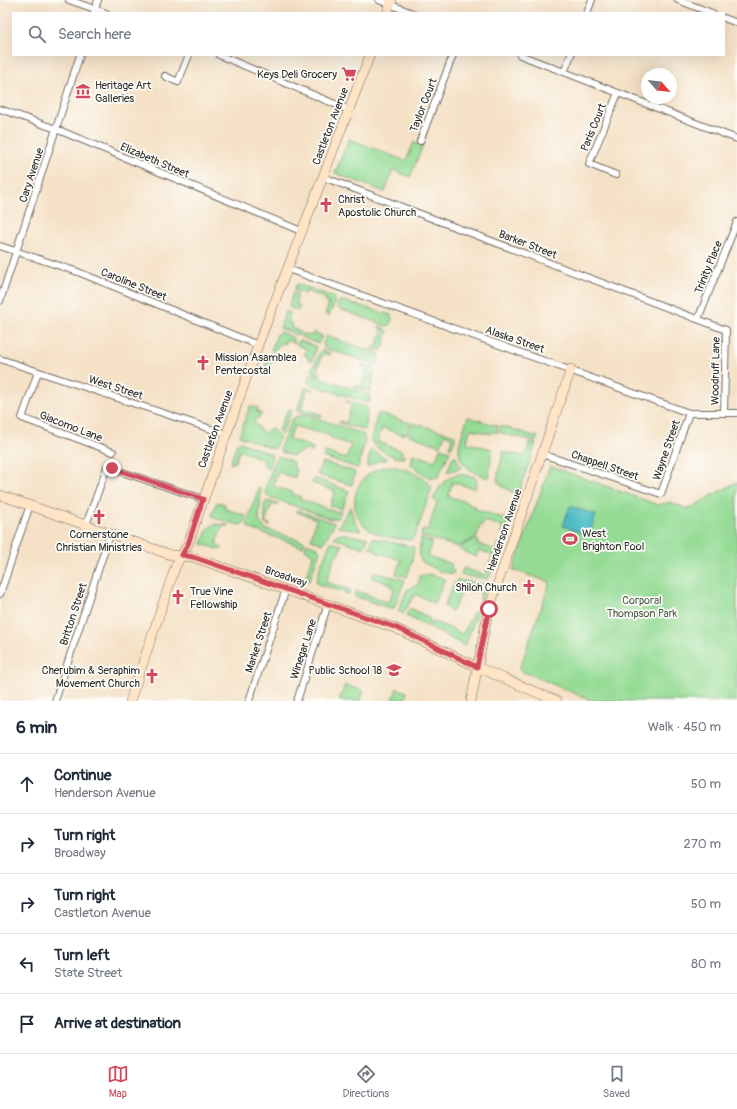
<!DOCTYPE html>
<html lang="en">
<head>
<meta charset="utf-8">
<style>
	:root { --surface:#fff; --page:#f6f6f7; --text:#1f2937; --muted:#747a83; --line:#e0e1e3; --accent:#d1495b }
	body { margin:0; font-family:Pangolin,sans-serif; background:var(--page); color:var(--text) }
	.compass { position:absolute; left:641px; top:68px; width:36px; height:36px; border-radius:50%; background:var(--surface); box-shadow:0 4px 16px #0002; rotate:117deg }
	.stop { position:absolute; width:12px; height:12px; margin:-9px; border:3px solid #d1495b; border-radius:50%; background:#fff }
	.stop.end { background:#d1495b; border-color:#fff; box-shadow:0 1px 4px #0008 }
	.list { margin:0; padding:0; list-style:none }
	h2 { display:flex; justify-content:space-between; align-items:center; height:52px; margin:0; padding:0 16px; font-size:17px }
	h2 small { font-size:13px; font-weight:400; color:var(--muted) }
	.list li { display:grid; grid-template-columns:26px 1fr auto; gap:12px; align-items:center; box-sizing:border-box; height:60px; padding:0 16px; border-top:1px solid var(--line) }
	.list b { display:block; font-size:15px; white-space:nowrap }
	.list p { margin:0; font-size:13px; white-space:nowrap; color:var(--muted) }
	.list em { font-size:13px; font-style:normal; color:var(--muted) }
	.icon { flex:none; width:22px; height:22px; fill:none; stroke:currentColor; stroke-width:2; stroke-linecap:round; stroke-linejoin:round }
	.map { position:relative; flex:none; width:737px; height:701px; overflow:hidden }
	.search { position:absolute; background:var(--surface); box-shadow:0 4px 16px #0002; left:12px; right:12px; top:12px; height:44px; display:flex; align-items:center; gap:10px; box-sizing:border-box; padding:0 14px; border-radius:0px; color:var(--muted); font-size:15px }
	.sheet { height:352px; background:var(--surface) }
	nav { display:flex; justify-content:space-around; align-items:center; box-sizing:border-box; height:56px; border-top:1px solid var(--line); background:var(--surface); font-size:11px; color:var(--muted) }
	nav a { display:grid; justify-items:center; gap:2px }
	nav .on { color:var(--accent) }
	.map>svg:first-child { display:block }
	.green { fill:#95db95; stroke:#608360 }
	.water { fill:#4fbdc7; stroke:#3d7479 }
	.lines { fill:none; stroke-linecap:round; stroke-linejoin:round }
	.street-casing { stroke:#726b61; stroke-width:8 }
	.secondary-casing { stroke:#726b61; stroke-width:10 }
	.street { stroke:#fff; stroke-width:6 }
	.secondary { stroke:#ffe4c6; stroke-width:9 }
	.route { stroke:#d1495b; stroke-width:5 }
	.labels { text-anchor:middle; stroke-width:3.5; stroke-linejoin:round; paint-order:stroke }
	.poi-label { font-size:11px; fill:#2b2b2b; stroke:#fdfcf7; text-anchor:start }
	.street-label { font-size:11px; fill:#2b2b2b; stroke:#fdfcf7 }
	.park-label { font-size:11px; fill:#4b604b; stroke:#fdfcf7 }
</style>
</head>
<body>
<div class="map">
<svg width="737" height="701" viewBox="0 0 737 701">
	<rect width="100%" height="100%" fill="#fdfcf7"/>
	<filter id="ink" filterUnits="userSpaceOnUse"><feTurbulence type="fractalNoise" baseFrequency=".025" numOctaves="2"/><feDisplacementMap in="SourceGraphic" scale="8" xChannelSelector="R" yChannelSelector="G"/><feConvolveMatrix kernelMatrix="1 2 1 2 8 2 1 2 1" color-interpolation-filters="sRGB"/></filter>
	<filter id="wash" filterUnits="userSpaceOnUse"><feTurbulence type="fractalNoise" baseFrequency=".012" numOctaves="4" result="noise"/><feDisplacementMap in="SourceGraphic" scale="16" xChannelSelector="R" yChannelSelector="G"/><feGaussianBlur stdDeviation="0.9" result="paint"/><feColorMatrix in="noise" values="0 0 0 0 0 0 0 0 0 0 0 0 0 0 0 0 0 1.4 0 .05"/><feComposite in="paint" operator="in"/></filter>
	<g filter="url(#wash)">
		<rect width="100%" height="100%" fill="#f5e1c6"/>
		<path class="green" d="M349,139L406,161L414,142L423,145L410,177L393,170L385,192L335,173Z
			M297,284L334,297L336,300L329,316L325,314L329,304L325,302L327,299L306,291L305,294L294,290Z
			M293,292L297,294L296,305L300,306L298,311L288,307Z
			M340,300L391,315L392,318L390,325L387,326L339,309L337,307Z
			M286,311L290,313L289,322L292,324L291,328L301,332L299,336L280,328Z
			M380,326L388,331L382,350L380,351L372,349L373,347L376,348L383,329L379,328Z
			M281,332L292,337L295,344L286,340L284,344L281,343L274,351L271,350L277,334Z
			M314,332L322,336L318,344L301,337L303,333L312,336Z
			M328,336L379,354L380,356L377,365L324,348L323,343L326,337Z
			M299,340L316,347L312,361L307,359L308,356L304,355L307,349L297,345Z
			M322,350L330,353L329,355L323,353L316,372L321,373L320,375L314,373L312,370L319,353Z
			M270,353L279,356L277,361L274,360L267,368H264Z
			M362,364L375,369L373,378L364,376L367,368L361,366Z
			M313,375L368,394L370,397L369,403L309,384L308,382L309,376Z
			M364,378L373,380L370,391L355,387V385L361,387Z
			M305,387L315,390L308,389L301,408L322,415L321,417L297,411Z
			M347,401L366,407L368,409L365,430L339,423L340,421L346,423L352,404L347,402Z
			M250,406L258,408L257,412L262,414L254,422L263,434L271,428L280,437L274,449L239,436Z
			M288,409L292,410L282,434L278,431Z
			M378,413L411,423L407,434L403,433V435L382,428L378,442L402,451L401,455L405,456L403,458C397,460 373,448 371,440Z
			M297,416H310L363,434L365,441L358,468L323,457L325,452L346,459L351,445L331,438V436L294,426L289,439L314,448L311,453L310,452V449L308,448L307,451L304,450L293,456L281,452L280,448L292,419Z
			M468,417L498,426L497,433L491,432V434L470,429L467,443L492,449L489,475H491L488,478C449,464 457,448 468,417Z
			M413,423L455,435V440L451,448L449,447L452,438L445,434L441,446L409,435Z
			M501,426L538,437L536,441L503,434L499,432Z
			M240,442L271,454L272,457L268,469L263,463L264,460L240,450L234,463L230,464L237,443Z
			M529,442L536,443L518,495L500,485L497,480L503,452L526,456Z
			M440,448L450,451L438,477L430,478L411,465L413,454L435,461Z
			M371,450L387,459V460L378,461L367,467Z
			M455,455L461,468L447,472L453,457Z
			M279,456L292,461L296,472L295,478L278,472L273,486L294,493L293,495L301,497L300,499L336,512L341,511L338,518L331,519L267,496L265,489L276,458Z
			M323,462L355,472L352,485L318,475L317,473Z
			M390,466C402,467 426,476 432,488L415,536L411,540C398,539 378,537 367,528C341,506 359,468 390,466Z
			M550,466L658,505L670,502L688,509L737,482V701H593L519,670L550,582L513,570Z
			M459,474L475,477L477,482L475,489L453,482L448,496L469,503L468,504L476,507L475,509L509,520L504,535L502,533L503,527L485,521L479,528L477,537L458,547L421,536L422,530H428L437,502L433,499C439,487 445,477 459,474Z
			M314,478L349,491L342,509L330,506L335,491L312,483Z
			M259,487L261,490L259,521L265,529L305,542L303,547L248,528L247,522Z
			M267,501L279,504L278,506L272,504L265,523L270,524V526L265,524L264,505Z
			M217,502L225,504L224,508L246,516L243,524L239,525L214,518L212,515Z
			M350,507L355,522L361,531L338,527Z
			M297,510L334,523V525L323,544L311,539L316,519L297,512Z
			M215,524L229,525L228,527L223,525L216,544L222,546L221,550L202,544L208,528Z
			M337,534H345L368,538L364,548L334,538Z
			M373,538L414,547L412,562L407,577L396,574L401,560L376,552V550L370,548Z
			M421,538L432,542L428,556L452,564L451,569L454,571L453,574L439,571L421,561L419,555Z
			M477,539L478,544L495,550L498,544H501L495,561L491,560L492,555L479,550L476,557L459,549L466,543Z
			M331,542L342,545L338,555L336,554L326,582L350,590L349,594L318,584L316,581L321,564Z
			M307,543L317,547L320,551L309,581L305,579L313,555L305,549Z
			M490,561L494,563L490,576L487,579L461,575L463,568L485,575Z
			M374,572L405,580L394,608H389L354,596L356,591L388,602L395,588L391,587L392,584L372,578Z
			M430,574L445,579L434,603L415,594L403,614L398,611L407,590L419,584V576Z
			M457,580L484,584L486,587L481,601L480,598L481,589L472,592L463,590L452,612L444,606L454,583Z
			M410,608L428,617L430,620L427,626L406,616Z
			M474,611H478L465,646L429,627L432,621L463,634Z
			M345,685L364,691L360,701H339Z
			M397,688L407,692L404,701H392Z"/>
		<path class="water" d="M570,506L596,515L589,536L563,526Z"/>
	</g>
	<g filter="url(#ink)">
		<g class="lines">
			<g class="street-casing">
				<path id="street" d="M69,0L106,13
					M379,0L412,13
					M678,0L712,13
					M94,12L98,0
					M587,13L592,0
					M724,18L737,23
					M219,55L349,110
					M520,55L737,139
					M564,72L571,55
					M165,76L178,82L189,55
					M0,109L56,129L301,231
					M420,141L453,55
					M616,175L589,164L618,93
					M323,177L726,330L724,412
					M0,246L78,272L258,345
					M288,269L689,413H737
					M0,301L80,55
					M698,319L737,222
					M0,359L226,434
					M38,372L22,418L113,452
					M542,454L661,494L689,413
					M86,525L107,467L203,499
					M0,594L30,505
					M55,701L110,534
					M249,701L286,589
					M297,701L328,604"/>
			</g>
			<g class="secondary-casing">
				<path id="secondary" d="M387,13L392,0
					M0,495L171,555L193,557L397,629L477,667L557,701
					M130,701L176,565L188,544L258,345L370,55
					M471,701L488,612L571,369"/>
			</g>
			<use href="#street" class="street"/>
			<use href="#secondary" class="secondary"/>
		</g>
	</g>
	<g class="lines" filter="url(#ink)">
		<path class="route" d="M112,468L203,499L188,544L182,555L193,557L228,569L397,628L477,667L489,609"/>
	</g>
	<defs>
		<g id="supermarket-bare" transform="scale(1.2)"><path d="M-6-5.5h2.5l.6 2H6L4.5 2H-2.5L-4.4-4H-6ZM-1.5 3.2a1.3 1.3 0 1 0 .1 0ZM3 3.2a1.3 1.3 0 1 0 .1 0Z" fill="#d1495b" stroke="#fdfcf7" stroke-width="2.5" paint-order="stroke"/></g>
		<g id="museum-bare" transform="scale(1.2)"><path d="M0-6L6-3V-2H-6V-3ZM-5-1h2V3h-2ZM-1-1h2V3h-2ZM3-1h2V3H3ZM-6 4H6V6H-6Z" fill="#d1495b" stroke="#fdfcf7" stroke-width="2.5" paint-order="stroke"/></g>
		<g id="church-bare" transform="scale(1.2)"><path d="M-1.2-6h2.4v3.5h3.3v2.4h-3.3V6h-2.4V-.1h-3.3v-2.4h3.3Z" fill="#d1495b" stroke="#fdfcf7" stroke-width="2.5" paint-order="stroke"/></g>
		<g id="stadium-bare" transform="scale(1.2)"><path d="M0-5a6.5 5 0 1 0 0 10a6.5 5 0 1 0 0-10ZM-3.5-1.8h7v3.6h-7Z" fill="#d1495b" stroke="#fdfcf7" stroke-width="2.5" paint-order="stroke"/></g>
		<g id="school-bare" transform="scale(1.2)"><path d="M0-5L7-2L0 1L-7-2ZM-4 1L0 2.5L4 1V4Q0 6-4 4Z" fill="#d1495b" stroke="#fdfcf7" stroke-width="2.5" paint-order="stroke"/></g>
	</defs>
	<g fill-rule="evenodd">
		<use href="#supermarket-bare" x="349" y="74"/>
		<use href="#museum-bare" x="83" y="91"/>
		<use href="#church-bare" x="326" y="205"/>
		<use href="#church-bare" x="203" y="363"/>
		<use href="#church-bare" x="99" y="517"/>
		<use href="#stadium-bare" x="570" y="539"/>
		<use href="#church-bare" x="529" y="587"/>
		<use href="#church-bare" x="178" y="597"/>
		<use href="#school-bare" x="394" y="670"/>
		<use href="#church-bare" x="152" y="676"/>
	</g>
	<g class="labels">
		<g class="poi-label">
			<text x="337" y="78" text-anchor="end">Keys Deli Grocery</text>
			<text x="95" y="89">Heritage Art<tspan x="95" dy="13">Galleries</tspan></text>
			<text x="338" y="203">Christ<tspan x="338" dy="13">Apostolic Church</tspan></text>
			<text x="215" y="361">Mission Asamblea<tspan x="215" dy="13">Pentecostal</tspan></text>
			<text x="582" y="537">West<tspan x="582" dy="13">Brighton Pool</tspan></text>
			<text x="99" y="538" text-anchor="middle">Cornerstone<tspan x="99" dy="13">Christian Ministries</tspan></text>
			<text x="517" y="591" text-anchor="end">Shiloh Church</text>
			<text x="190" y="595">True Vine<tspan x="190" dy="13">Fellowship</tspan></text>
			<text x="140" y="674" text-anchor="end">Cherubim &amp; Seraphim<tspan x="140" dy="13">Movement Church</tspan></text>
			<text x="382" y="674" text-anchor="end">Public School 18</text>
		</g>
		<g class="street-label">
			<text transform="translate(423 105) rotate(-69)" y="4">Taylor Court</text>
			<text transform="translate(330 126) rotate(-69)" y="4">Castleton Avenue</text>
			<text transform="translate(593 127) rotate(-68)" y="4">Paris Court</text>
			<text transform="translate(155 160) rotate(23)" y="4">Elizabeth Street</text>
			<text transform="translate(31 175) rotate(-72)" y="4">Cary Avenue</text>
			<text transform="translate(528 244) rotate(21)" y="4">Barker Street</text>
			<text transform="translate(708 267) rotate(-68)" y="4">Trinity Place</text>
			<text transform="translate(134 284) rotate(22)" y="4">Caroline Street</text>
			<text transform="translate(515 339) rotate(19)" y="4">Alaska Street</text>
			<text transform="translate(715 371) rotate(-89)" y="4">Woodruff Lane</text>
			<text transform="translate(116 387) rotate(18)" y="4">West Street</text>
			<text transform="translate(71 426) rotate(21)" y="4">Giacomo Lane</text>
			<text transform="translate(215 429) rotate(-70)" y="4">Castleton Avenue</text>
			<text transform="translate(666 450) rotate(-71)" y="4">Wayne Street</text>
			<text transform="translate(605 465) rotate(19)" y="4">Chappell Street</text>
			<text transform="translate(504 530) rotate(-71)" y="4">Henderson Avenue</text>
			<text transform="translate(286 576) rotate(19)" y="4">Broadway</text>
			<text transform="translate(73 614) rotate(-72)" y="4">Britton Street</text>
			<text transform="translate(258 642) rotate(-72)" y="4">Market Street</text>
			<text transform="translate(303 649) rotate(-72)" y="4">Winegar Lane</text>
		</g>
		<g class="park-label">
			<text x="642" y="604">Corporal<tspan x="642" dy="13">Thompson Park</tspan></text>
		</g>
	</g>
</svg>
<svg class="compass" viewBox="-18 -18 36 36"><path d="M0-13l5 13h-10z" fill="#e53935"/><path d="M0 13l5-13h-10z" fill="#747a83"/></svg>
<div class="stop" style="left:489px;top:609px"></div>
<div class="stop end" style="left:112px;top:468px"></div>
<div class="search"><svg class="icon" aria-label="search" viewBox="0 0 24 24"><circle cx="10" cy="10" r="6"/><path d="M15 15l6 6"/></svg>Search here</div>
</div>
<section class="sheet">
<h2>6 min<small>Walk · 450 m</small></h2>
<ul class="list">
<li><svg class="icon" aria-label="ahead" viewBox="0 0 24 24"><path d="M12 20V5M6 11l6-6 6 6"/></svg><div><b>Continue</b><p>Henderson Avenue</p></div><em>50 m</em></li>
<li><svg class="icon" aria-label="right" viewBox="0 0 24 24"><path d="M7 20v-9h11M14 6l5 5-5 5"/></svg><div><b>Turn right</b><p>Broadway</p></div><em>270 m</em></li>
<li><svg class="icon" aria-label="right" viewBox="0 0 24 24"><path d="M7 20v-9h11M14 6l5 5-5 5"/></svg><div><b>Turn right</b><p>Castleton Avenue</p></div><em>50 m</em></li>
<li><svg class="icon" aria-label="left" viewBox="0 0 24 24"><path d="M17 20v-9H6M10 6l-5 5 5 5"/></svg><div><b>Turn left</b><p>State Street</p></div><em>80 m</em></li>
<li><svg class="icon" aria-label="arrive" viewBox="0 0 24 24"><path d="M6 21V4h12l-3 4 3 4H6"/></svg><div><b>Arrive at destination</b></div></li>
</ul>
</section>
<nav>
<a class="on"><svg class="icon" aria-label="map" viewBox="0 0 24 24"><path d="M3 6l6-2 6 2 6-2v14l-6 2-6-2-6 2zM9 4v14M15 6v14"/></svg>Map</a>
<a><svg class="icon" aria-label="directions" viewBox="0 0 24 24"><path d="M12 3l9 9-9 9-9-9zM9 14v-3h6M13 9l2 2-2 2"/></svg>Directions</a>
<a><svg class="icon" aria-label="saved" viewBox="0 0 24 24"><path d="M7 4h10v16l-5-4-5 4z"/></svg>Saved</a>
</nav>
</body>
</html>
